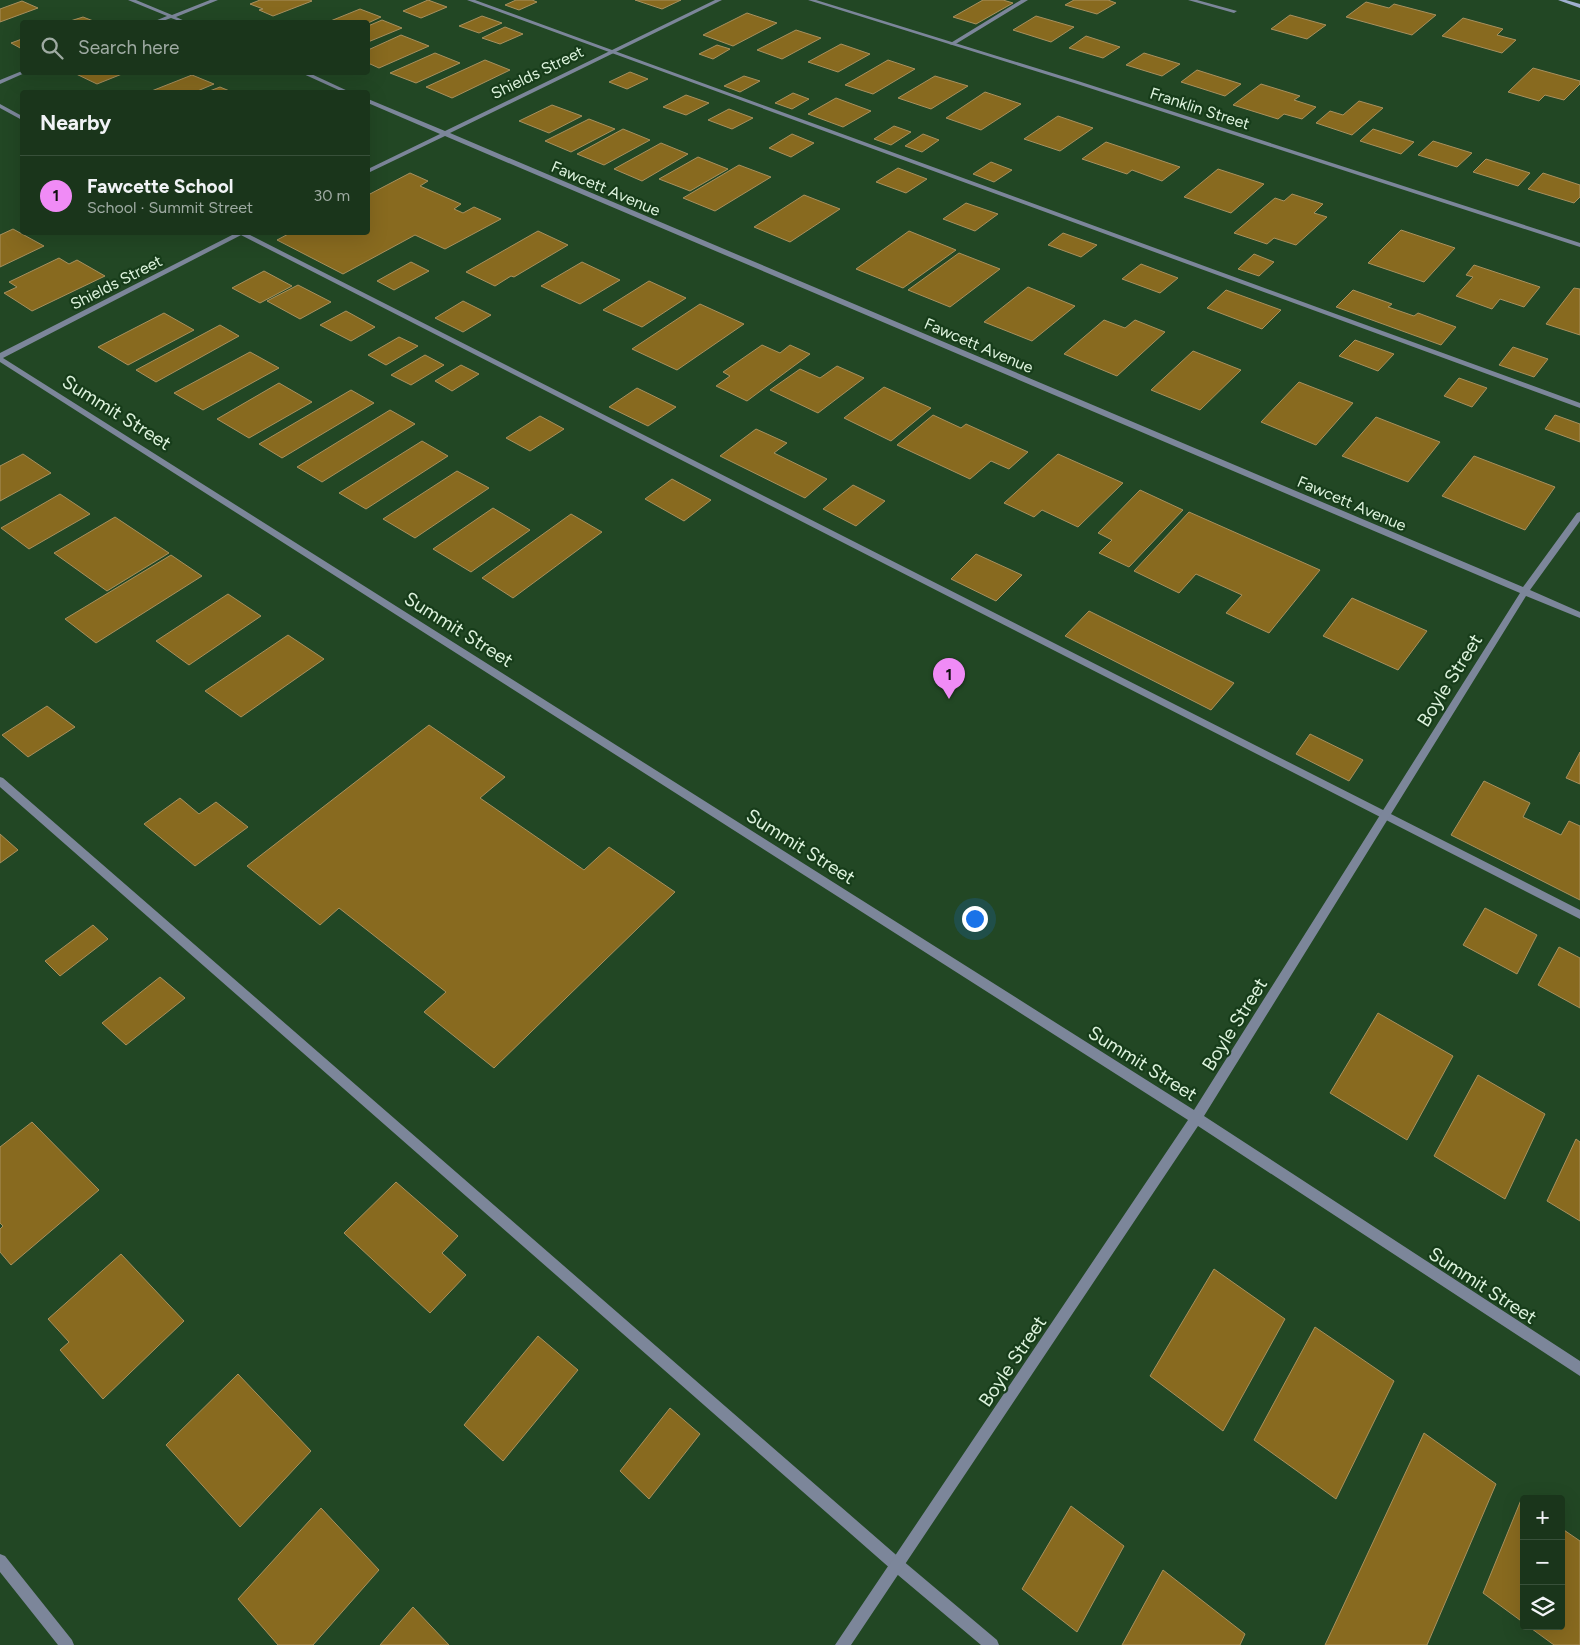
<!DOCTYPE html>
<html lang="en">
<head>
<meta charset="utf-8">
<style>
	:root { --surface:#1a351b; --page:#274028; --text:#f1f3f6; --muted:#9faba3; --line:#38503a; --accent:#f08bf6 }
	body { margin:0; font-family:Figtree,sans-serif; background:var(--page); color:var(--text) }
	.controls { position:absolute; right:15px; bottom:15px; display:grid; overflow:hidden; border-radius:5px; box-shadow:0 5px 20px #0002 }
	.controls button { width:45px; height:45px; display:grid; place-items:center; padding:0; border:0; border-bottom:1px solid var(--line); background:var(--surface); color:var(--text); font:25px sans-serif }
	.you { position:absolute; left:974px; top:918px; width:18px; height:18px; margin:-12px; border:4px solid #fff; border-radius:50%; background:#1a73e8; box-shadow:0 0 0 8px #1a73e833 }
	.badge { display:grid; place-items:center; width:32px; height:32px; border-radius:50%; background:var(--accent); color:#111; font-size:16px; font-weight:700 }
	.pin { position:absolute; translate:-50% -41px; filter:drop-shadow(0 1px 2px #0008) }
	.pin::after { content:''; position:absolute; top:26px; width:18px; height:15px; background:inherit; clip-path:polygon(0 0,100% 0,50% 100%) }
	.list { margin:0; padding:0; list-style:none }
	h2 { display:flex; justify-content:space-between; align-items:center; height:65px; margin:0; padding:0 20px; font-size:21px }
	h2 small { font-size:16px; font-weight:400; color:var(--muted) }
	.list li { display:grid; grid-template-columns:32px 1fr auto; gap:15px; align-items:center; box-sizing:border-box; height:80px; padding:0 20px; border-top:1px solid var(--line) }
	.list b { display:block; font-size:19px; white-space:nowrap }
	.list p { margin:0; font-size:16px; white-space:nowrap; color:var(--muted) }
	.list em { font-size:16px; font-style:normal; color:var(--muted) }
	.icon { flex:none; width:28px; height:28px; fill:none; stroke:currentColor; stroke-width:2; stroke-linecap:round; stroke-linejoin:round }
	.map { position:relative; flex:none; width:1580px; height:1645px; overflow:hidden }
	.search { position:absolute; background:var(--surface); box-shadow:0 5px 20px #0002; left:20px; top:20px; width:350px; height:55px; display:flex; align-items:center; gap:12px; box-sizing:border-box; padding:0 18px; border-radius:5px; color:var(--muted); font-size:19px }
	.panel { position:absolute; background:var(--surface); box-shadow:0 5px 20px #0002; left:20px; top:90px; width:350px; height:145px; border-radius:5px }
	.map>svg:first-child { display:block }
	.building { fill:#886a1f; stroke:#a8905e }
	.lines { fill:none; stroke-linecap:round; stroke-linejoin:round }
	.service { fill:#7c869a; fill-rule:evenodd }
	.minor { fill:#7c869a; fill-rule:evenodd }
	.secondary { fill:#9fafcf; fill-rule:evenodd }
	.labels { text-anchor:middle; stroke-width:4.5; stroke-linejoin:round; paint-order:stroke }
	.far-street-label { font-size:16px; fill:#ddf3dd; stroke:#173c1a }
	.street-label { font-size:19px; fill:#ddf3dd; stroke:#173c1a }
</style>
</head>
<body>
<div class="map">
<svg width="1580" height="1645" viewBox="0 0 1580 1645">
	<rect width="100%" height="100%" fill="#224724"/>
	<path class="building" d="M260,0H310L312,1L273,16L259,10L263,9L250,4Z
		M428,0L447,7L421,18L403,11Z
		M516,0H532L537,2L519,10L505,5Z
		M635,0H681L662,9Z
		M983,0H1003L1013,3L976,24L953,17Z
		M1074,0H1108L1116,3L1097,14L1065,5Z
		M22,1L38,8L0,22V9Z
		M1366,2L1389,8L1394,4L1436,15L1412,35L1346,17Z
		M360,9L381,17L368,23L328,22Z
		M747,13L777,23L733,46L703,35Z
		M1290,15L1326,25L1307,39L1271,29Z
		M482,16L502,23L479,33L459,26Z
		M1036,16L1074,27L1051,42L1013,30Z
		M83,17L96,22H67Z
		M1463,18L1503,29L1497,35L1516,40L1502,53L1442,36Z
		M382,20L402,28L368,42V26Z
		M505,27L523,34L500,44L482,38Z
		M796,30L821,38L782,59L757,50Z
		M401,35L429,46L379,68L368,63V50Z
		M1086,36L1120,47L1103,58L1069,48Z
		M22,39V49L11,43Z
		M841,44L870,54L838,72L808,62Z
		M717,45L730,49L713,59L699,54Z
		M435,53L460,63L416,83L390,73Z
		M1144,53L1180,64L1162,76L1126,65Z
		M485,60L510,70L452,98L426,87Z
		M888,60L915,69L873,94L845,85Z
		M1533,68L1580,81V84L1564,100L1545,95L1539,101L1508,92Z
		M1197,70L1241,84L1225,96L1181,82Z
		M72,72H127L97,84Z
		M630,72L648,79L627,89L609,82Z
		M192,75L214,84L195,92H149Z
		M744,76L760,81L740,92L724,86Z
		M935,76L968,86L931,109L898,98Z
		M1261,84L1300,96L1294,100L1316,107L1302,119L1284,114L1278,119L1233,105Z
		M220,87L232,92H207Z
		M985,92L1021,104L981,130L946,118Z
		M793,93L809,99L792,109L775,103Z
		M686,95L709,103L686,115L663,107Z
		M836,98L871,111L843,127L808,114Z
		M1359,101L1383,108L1352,135L1316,123L1330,111L1343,115Z
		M552,105L582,116L549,133L519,121Z
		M729,109L753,118L732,129L708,120Z
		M1058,116L1093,128L1060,151L1024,139Z
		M589,119L615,129L571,152L545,141Z
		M894,126L911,132L891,145L874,139Z
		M623,129L650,140L604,165L577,154Z
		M1373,129L1414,142L1401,154L1360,141Z
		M792,134L814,143L791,157L769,148Z
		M923,134L939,140L922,152L905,146Z
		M1433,141L1472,153L1457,167L1418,155Z
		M1106,142L1180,167L1162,181L1132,170L1127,174L1082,159Z
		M661,143L688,154L642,181L614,169Z
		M698,157L728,169L690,191L659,179Z
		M1486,159L1530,173L1518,186L1473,172Z
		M991,162L1012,170L994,182L973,174Z
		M739,165L771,177L715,211L683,198Z
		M898,168L927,179L906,193L876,182Z
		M1218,169L1264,184L1231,213L1184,197Z
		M410,173L428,181L420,186L461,204L454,209L463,213L474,207L501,219L445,249L415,235L343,274L277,240L292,232H368V195Z
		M1543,173L1580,185V197L1574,203L1528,189Z
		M1292,194L1323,204L1314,213L1327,217L1296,245L1274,238L1267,244L1234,233L1275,198L1284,201Z
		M804,195L840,209L790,242L754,227Z
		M966,203L998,214L975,231L943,219Z
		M13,229L44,246L0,267V235Z
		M1401,230L1455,248L1424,282L1368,263Z
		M538,231L568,245L514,277L511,276L495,286L466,272Z
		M909,231L956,250L903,288L856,269Z
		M1063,233L1097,245L1081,257L1048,245Z
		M959,253L1000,269L950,307L908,290Z
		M1254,254L1274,262L1259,276L1238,269Z
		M59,258L69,264L77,260L105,276L32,311L4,293L17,287L9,282Z
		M411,262L429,271L394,290L377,281Z
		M582,262L620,280L580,304L541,286Z
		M1141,264L1178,278L1160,293L1122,279Z
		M1474,265L1540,287L1524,307L1500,299L1492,309L1456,296L1473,277L1466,275Z
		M264,271L292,286L260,303L232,288Z
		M649,281L686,298L642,327L603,310Z
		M298,285L331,302L300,319L267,301Z
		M1028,287L1075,306L1032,341L984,322Z
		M1574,288L1580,289V335L1546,324Z
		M1226,290L1281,310L1262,329L1207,308Z
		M1353,290L1392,304L1388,307L1414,316L1418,313L1456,327L1441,345L1336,307Z
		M463,301L491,315L463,332L435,318Z
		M700,304L744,324L677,370L632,349Z
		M346,311L375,327L351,341L320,325Z
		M164,313L194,330L128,365L98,347Z
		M1104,320L1125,328L1135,320L1165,332L1117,376L1064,354Z
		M220,325L239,336L156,382L136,370Z
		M399,337L418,346L386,365L368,355Z
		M1355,340L1394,354L1378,371L1339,356Z
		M762,345L780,353L790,345L810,354L747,401L716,386L730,376L723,372Z
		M1513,347L1548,359L1534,377L1499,365Z
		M1193,351L1241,370L1200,410L1151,390Z
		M250,352L279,368L203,410L174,393Z
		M425,355L444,365L411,385L391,375Z
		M461,365L479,374L452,391L435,381Z
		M837,366L864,378L818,413L770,390L800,369L820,378Z
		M1459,378L1487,388L1472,407L1444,396Z
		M1299,382L1353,403L1316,445L1261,422Z
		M279,383L312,402L249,438L217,419Z
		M884,387L931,408L891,441L844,418Z
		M637,388L676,407L648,426L609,407Z
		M351,390L374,403L282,458L259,444Z
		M390,410L415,424L322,482L297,467Z
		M933,415L961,428L966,424L1028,452L1009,469L991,461L970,479L897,445Z
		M1555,415L1580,424V442L1545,429Z
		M540,416L564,429L530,451L506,438Z
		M1376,417L1440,442L1408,482L1342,456Z
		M756,429L787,443L774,453L827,479L805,498L720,456Z
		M422,441L448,456L366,509L339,493Z
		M23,454L51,473L0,501V466Z
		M1058,454L1123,483L1078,527L1042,510L1034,517L1004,503Z
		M1474,456L1555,487L1525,530L1442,496Z
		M457,471L489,488L415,538L383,519Z
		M672,479L711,500L684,521L645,499Z
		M853,485L885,501L856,526L823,509Z
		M1140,490L1183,510L1129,567L1099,553L1112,540L1098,533Z
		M60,494L90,514L29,549L1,528Z
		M493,508L530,530L471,572L433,549Z
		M1189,512L1320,570L1269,633L1226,613L1242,595L1196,574L1179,593L1134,571Z
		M571,514L602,532L513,598L482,578Z
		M115,517L169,553L107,591L54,553Z
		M976,554L1022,575L996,601L951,579Z
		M171,555L202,576L96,643L65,619Z
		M228,594L261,616L189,665L156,641Z
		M1352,598L1427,631L1398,670L1323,636Z
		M1089,611L1234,683L1211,710L1065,636Z
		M288,635L324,659L241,717L205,691Z
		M47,706L75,727L28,757L2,735Z
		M429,725L505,777L480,798L584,870L609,847L675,892L494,1068L424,1012L446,992L339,908L320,925L247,866Z
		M1310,734L1363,760L1349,781L1296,754Z
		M1580,752V784L1566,778Z
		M1484,781L1530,803L1523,817L1561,835L1569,821L1580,826V900L1451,835Z
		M180,798L199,814L216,802L248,827L195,866L144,824Z
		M0,834L18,850L0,863Z
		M1485,908L1537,935L1517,974L1463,945Z
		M93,925L108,939L60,976L45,961Z
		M1559,947L1580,958V1008L1538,985Z
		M160,977L185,998L126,1045L102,1023Z
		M1378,1013L1453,1056L1407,1140L1330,1093Z
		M1478,1075L1545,1114L1505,1199L1434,1156Z
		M32,1122L99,1190L11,1265L0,1252V1229L3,1226L0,1223V1147Z
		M1576,1139L1580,1142V1221L1547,1201Z
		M396,1182L458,1236L442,1253L466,1275L430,1313L344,1233Z
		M121,1254L184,1321L103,1399L60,1350L69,1342L48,1319Z
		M1214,1269L1285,1319L1223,1431L1150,1376Z
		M1315,1327L1394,1381L1336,1499L1254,1440Z
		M538,1336L578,1370L503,1461L464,1425Z
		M238,1374L311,1451L240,1527L166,1445Z
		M670,1408L700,1434L649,1499L620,1471Z
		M1424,1433L1496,1484L1427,1645H1325Z
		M1521,1500L1524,1502V1623L1483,1593Z
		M1071,1506L1124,1546L1077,1632L1022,1589Z
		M321,1508L379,1570L313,1645H278L238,1599Z
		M1561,1528L1580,1541V1645H1554L1528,1626H1561Z
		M1163,1570L1245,1634L1240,1645H1122Z
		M413,1607L449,1645H380Z"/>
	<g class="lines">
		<path class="service" d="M467,0H475L1580,403V408Z
			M1021,0H1028L954,45L949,44Z
			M1188,0H1197L1237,11L1234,13Z
			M0,104L22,116V120L0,108Z
			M235,232H244L1580,910V919Z
			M0,777L3,778L902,1560L997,1640L999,1645H981L892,1570L0,787Z"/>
		<path class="minor" d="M128,0H136L172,15L210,0H218L176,17L187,22H182L171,18L160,22H155V21L167,16Z
			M715,0H722L450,133L1523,587L1577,513L1580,512V521L1530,590L1580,612V618L1526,596L1204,1116L1580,1361V1376L1198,1126L851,1645H835L1188,1120L0,362V353L238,232H247L3,358L1194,1110L1520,593L445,136L368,173V169L440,134L368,103V99L445,131Z
			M808,0H816L1078,81L1580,243V247L1074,83Z
			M22,71V72H27L0,84V80Z
			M299,72H307L350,92H343Z
			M0,1554L5,1556L72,1640L74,1645H58L0,1572Z"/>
		<path class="secondary" d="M1558,0H1566L1580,4V8Z"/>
	</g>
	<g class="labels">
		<g class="far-street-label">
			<text transform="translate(537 72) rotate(-26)" y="6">Shields Street</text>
			<text transform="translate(1200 108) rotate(18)" y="6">Franklin Street</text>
			<text transform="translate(606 188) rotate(23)" y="6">Fawcett Avenue</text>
			<text transform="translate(116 282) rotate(-27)" y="6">Shields Street</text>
			<text transform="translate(979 345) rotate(23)" y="6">Fawcett Avenue</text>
			<text transform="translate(1352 503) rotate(23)" y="6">Fawcett Avenue</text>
		</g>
		<g class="street-label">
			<text transform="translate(117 412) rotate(32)" y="7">Summit Street</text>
			<text transform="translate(459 629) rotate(32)" y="7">Summit Street</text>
			<text transform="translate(1449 680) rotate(-58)" y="7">Boyle Street</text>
			<text transform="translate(801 846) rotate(32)" y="7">Summit Street</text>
			<text transform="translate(1234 1024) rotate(-58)" y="7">Boyle Street</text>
			<text transform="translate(1143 1063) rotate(32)" y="7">Summit Street</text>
			<text transform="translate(1483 1285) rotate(33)" y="7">Summit Street</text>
			<text transform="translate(1012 1361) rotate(-56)" y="7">Boyle Street</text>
		</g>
	</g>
</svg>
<div class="controls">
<button>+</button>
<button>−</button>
<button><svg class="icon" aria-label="layers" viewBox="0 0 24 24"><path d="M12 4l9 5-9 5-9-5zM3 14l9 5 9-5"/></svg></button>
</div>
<div class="you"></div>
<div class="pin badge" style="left:949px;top:699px">1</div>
<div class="search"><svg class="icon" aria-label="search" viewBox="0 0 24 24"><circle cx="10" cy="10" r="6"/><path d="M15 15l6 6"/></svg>Search here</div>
<section class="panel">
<h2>Nearby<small></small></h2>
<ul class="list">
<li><span class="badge">1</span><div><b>Fawcette School</b><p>School · Summit Street</p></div><em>30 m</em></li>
</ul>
</section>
</div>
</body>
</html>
